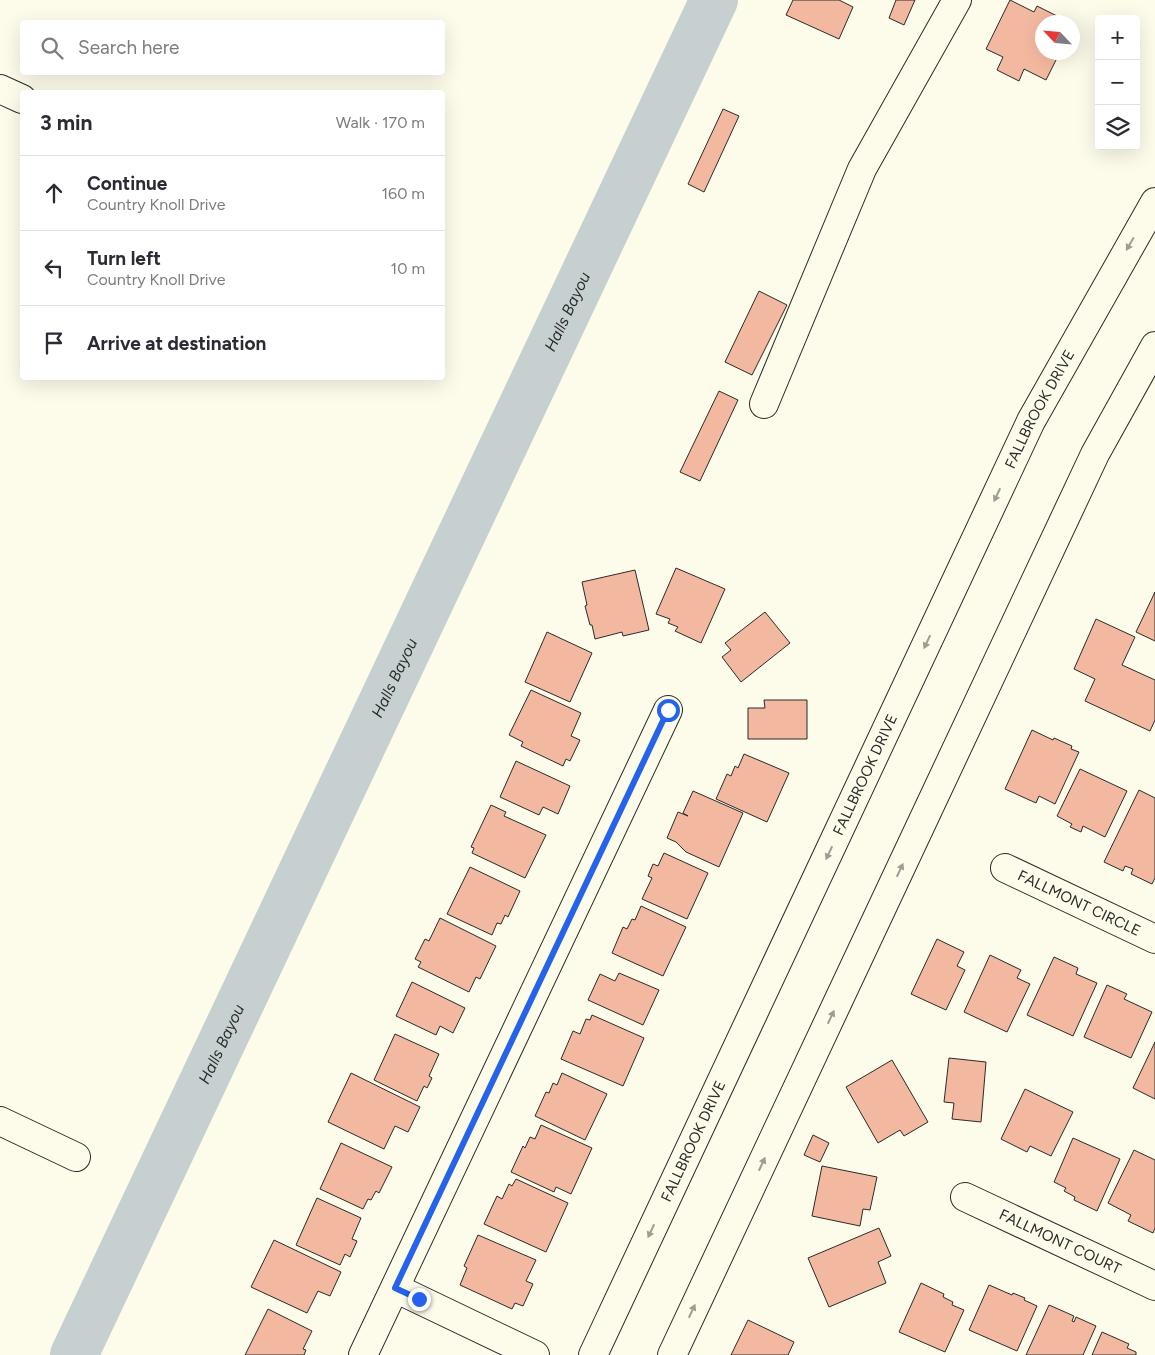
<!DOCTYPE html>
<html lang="en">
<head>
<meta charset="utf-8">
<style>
	:root { --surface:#fff; --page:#f7f7f7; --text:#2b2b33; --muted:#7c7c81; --line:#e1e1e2 }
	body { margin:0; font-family:Figtree,sans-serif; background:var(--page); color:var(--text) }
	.controls { position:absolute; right:15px; top:15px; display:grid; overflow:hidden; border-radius:5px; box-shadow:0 5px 20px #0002 }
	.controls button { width:45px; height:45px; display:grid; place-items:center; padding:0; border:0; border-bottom:1px solid var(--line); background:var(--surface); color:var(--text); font:25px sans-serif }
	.compass { position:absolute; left:1035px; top:15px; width:45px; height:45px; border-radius:50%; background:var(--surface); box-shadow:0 5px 20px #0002; rotate:296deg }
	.stop { position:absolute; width:15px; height:15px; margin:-11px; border:4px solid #2563eb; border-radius:50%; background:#fff }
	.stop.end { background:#2563eb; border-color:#fff; box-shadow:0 1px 5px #0008 }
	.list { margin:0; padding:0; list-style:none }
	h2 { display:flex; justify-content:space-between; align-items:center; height:65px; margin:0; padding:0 20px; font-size:21px }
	h2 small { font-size:16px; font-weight:400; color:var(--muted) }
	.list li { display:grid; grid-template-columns:32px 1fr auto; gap:15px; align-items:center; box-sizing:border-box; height:75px; padding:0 20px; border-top:1px solid var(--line) }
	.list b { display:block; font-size:19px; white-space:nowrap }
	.list p { margin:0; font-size:16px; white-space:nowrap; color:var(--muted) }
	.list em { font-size:16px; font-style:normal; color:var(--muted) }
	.icon { flex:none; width:28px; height:28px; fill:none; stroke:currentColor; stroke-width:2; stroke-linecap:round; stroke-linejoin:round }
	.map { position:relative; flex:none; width:1155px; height:1355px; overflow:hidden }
	.search { position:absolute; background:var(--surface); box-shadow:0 5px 20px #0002; left:20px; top:20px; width:425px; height:55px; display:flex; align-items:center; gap:12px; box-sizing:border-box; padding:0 18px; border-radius:5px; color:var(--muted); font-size:19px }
	.panel { position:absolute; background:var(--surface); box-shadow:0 5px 20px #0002; left:20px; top:90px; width:425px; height:290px; border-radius:5px }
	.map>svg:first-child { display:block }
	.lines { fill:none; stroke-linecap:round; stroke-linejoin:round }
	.river { stroke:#c7d0d0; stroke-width:48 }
	.building { fill:#f2b8a0; stroke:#2b2b2b }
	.minor-casing { stroke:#2b2b2b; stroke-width:30 }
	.major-casing { stroke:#2b2b2b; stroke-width:30 }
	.minor { stroke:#fdfbea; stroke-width:28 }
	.major { stroke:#fdfbea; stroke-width:28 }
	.oneway { fill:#9e9d94 }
	.route { stroke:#2563eb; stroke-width:6 }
	.labels { text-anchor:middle; stroke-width:4; stroke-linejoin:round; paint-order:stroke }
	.street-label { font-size:15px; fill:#2b2b2b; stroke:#fdfbea }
	.water-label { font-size:16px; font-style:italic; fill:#2b2b2b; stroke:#fdfbea }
</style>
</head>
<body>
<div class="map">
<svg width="1155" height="1355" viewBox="0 0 1155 1355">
	<rect width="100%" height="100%" fill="#fdfbea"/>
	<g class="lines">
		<path class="river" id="s1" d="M74,1355L714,0"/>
	</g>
	<path class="building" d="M793,0H839L853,7L839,39L786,15Z
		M896,0H915L904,25L889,18Z
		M1010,0L1034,12L1037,6L1059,17L1057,22H1042V52H1060L1046,80L1024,69L1019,81L997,70L1003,57L986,49Z
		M723,109L739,116L704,192L688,184Z
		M759,291L787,305L752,375L725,362Z
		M719,391L738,400L700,481L680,472Z
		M676,568L725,589L701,643L675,631L678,627L668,623L670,619L656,614Z
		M635,570L649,630L623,636L622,632L595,639L592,625H590L585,606L587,605L582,582Z
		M1155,592V641L1136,632Z
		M765,612L790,643L741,682L722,657L731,650L725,643Z
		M1096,619L1135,637L1122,665L1155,680V720L1150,731L1085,701L1095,679L1074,669Z
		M547,632L592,653L570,702L525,682Z
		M531,690L581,713L571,736L580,740L570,761L566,759L563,766L521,746L523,742L509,735Z
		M764,700H807V739H748V708H765Z
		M1032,730L1053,740L1054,738L1072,746L1071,749L1079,752L1055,804L1039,796L1036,803L1005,789Z
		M744,754L789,773L767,822L716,799L727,774L731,776L735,766L738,768Z
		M516,761L570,786L558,814L543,807L539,815L500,797Z
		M1080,769L1127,791L1105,837L1083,826L1081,832L1070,827L1072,824L1057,816Z
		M1139,790L1155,798V878L1152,884L1131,874L1133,869L1125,866L1123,871L1104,862Z
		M693,791L743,813L719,867L686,852L676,842L667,838L678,812L688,816L683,813Z
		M491,805L506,812L504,816L546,835L525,878L472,853L474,848L471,847Z
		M664,853L708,873L687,919L642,899L652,878L648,876L653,864L658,866Z
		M470,867L520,891L508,917L505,915L501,924L497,923L492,935L447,914Z
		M641,906L686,927L663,976L612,953L623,927L627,929L632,919L635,920Z
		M440,918L496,946L480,979L476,977L469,992L418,967L421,962L415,959L425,939L429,941Z
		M937,939L964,952L957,966L965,970L946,1010L911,994Z
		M990,955L1021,970L1017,978L1030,984L1007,1032L964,1012Z
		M1054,957L1078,968L1076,974L1097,983L1073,1036L1027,1015Z
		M619,973L659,990L643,1025L588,1000L600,974L615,981Z
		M412,982L465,1008L453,1033L440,1026L436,1035L396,1016Z
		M1107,985L1127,994L1124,999L1152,1012L1131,1058L1084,1037Z
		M592,1015L644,1038L623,1086L561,1059L573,1031L580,1034L586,1019L590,1020Z
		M395,1034L439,1054L429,1076L432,1078L427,1088L424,1086L417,1101L374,1080Z
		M1155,1042V1099L1133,1088Z
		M949,1058L986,1062L981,1122L952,1119L954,1103L944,1102Z
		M892,1060L928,1122L904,1136L900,1130L878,1143L846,1087Z
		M351,1073L420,1107L408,1132L395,1126L384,1149L328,1122Z
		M562,1073L607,1094L585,1140L535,1116L546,1092L549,1093L553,1083L557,1085Z
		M1025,1089L1073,1112L1051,1156L1030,1146L1027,1152L1001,1139Z
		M541,1125L592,1148L571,1194L556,1187L554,1192L511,1172L523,1146L525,1148L530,1137L535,1139Z
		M813,1135L829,1143L820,1162L804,1155Z
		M1073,1138L1120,1159L1097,1211L1074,1200L1075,1197L1064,1191L1066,1188L1054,1182Z
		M341,1143L392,1167L379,1193L376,1191L371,1200L368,1199L363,1209L320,1189Z
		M1134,1150L1155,1160V1228L1153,1233L1128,1221L1131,1215L1108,1203Z
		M822,1166L877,1177L870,1210L863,1209L860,1226L812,1216Z
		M516,1179L568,1203L546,1252L484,1224L497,1196L502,1199L509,1184L512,1186Z
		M317,1198L361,1218L352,1239L357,1241L350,1257L345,1254L340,1265L296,1245Z
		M879,1228L891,1256L878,1262L886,1283L829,1307L808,1258Z
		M478,1235L536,1260L526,1281L533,1284L523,1306L515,1303L512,1309L460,1285L467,1268L464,1266Z
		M274,1240L341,1272L330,1296L318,1291L307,1313L251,1287Z
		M921,1283L944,1294L943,1297L953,1302L952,1305L964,1310L945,1352L899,1332Z
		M989,1285L1012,1295L1013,1293L1025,1298L1024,1300L1037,1306L1017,1351L969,1330Z
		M1049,1305L1074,1316L1072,1321L1074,1322L1076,1317L1096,1326L1083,1355H1026Z
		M268,1309L312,1331L303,1349L306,1350L304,1355H245Z
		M748,1320L794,1342L788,1355H731Z
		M1102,1332L1129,1344L1127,1348L1136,1352V1355H1092Z"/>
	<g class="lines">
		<g class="minor-casing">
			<g id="minor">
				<path d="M0,89L22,99"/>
				<path d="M764,404L862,169L957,0"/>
				<path id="s2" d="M1005,868L1155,939"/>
				<path d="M0,1121L76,1157"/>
				<path id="s3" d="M965,1197L1155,1286"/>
				<path d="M395,1288L535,1355"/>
				<path d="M363,1355L668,710"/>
			</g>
		</g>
		<g class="major-casing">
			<g id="major">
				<path id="s4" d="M593,1355L1031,421L1155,202"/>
				<path d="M672,1355L1095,454L1155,346"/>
			</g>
		</g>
		<use href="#minor" class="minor"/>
		<use href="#major" class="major"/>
	</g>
	<defs><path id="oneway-solid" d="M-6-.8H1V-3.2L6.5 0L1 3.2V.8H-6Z" transform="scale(1.25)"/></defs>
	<g class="oneway">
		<use href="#oneway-solid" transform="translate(1130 244) rotate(120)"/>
		<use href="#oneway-solid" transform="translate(997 495) rotate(115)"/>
		<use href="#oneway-solid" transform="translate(927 642) rotate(115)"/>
		<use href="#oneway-solid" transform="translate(829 853) rotate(115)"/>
		<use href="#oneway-solid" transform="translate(900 870) rotate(-65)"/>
		<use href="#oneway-solid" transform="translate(831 1017) rotate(-65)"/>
		<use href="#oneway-solid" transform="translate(762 1164) rotate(-65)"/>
		<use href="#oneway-solid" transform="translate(651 1231) rotate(115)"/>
		<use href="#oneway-solid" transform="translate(692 1311) rotate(-65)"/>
	</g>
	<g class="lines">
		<path class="route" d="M419,1299L395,1288L668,710"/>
	</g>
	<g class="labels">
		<g class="street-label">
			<text dy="5" stroke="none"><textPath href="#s4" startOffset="1046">FALLBROOK DRIVE</textPath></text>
			<text dy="5" stroke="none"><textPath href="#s4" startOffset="641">FALLBROOK DRIVE</textPath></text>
			<text dy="5" stroke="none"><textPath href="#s2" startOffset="82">FALLMONT CIRCLE</textPath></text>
			<text dy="5" stroke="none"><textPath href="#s4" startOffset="236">FALLBROOK DRIVE</textPath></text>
			<text dy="5" stroke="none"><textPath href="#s3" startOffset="105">FALLMONT COURT</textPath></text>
		</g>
		<g class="water-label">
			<text dy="6" stroke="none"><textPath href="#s1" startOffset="1154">Halls Bayou</textPath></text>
			<text dy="6" stroke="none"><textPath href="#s1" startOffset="749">Halls Bayou</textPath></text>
			<text dy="6" stroke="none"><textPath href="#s1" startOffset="344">Halls Bayou</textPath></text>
		</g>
	</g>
</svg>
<div class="controls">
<button>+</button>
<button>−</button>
<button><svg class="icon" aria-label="layers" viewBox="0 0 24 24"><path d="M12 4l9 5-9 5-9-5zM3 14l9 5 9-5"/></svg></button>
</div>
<svg class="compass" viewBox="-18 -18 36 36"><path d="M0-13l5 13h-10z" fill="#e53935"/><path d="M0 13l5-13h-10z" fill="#7c7c81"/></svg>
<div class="stop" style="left:668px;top:710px"></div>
<div class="stop end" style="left:419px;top:1299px"></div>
<div class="search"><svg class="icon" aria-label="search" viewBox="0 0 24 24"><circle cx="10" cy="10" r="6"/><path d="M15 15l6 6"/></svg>Search here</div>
<section class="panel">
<h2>3 min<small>Walk · 170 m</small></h2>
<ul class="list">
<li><svg class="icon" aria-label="ahead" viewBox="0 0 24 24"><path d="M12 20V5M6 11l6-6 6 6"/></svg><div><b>Continue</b><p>Country Knoll Drive</p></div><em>160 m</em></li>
<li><svg class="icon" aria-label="left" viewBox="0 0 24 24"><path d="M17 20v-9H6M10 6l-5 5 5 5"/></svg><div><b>Turn left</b><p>Country Knoll Drive</p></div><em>10 m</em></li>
<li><svg class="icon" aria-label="arrive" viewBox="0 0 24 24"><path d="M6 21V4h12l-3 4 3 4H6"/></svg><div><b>Arrive at destination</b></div></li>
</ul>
</section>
</div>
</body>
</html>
